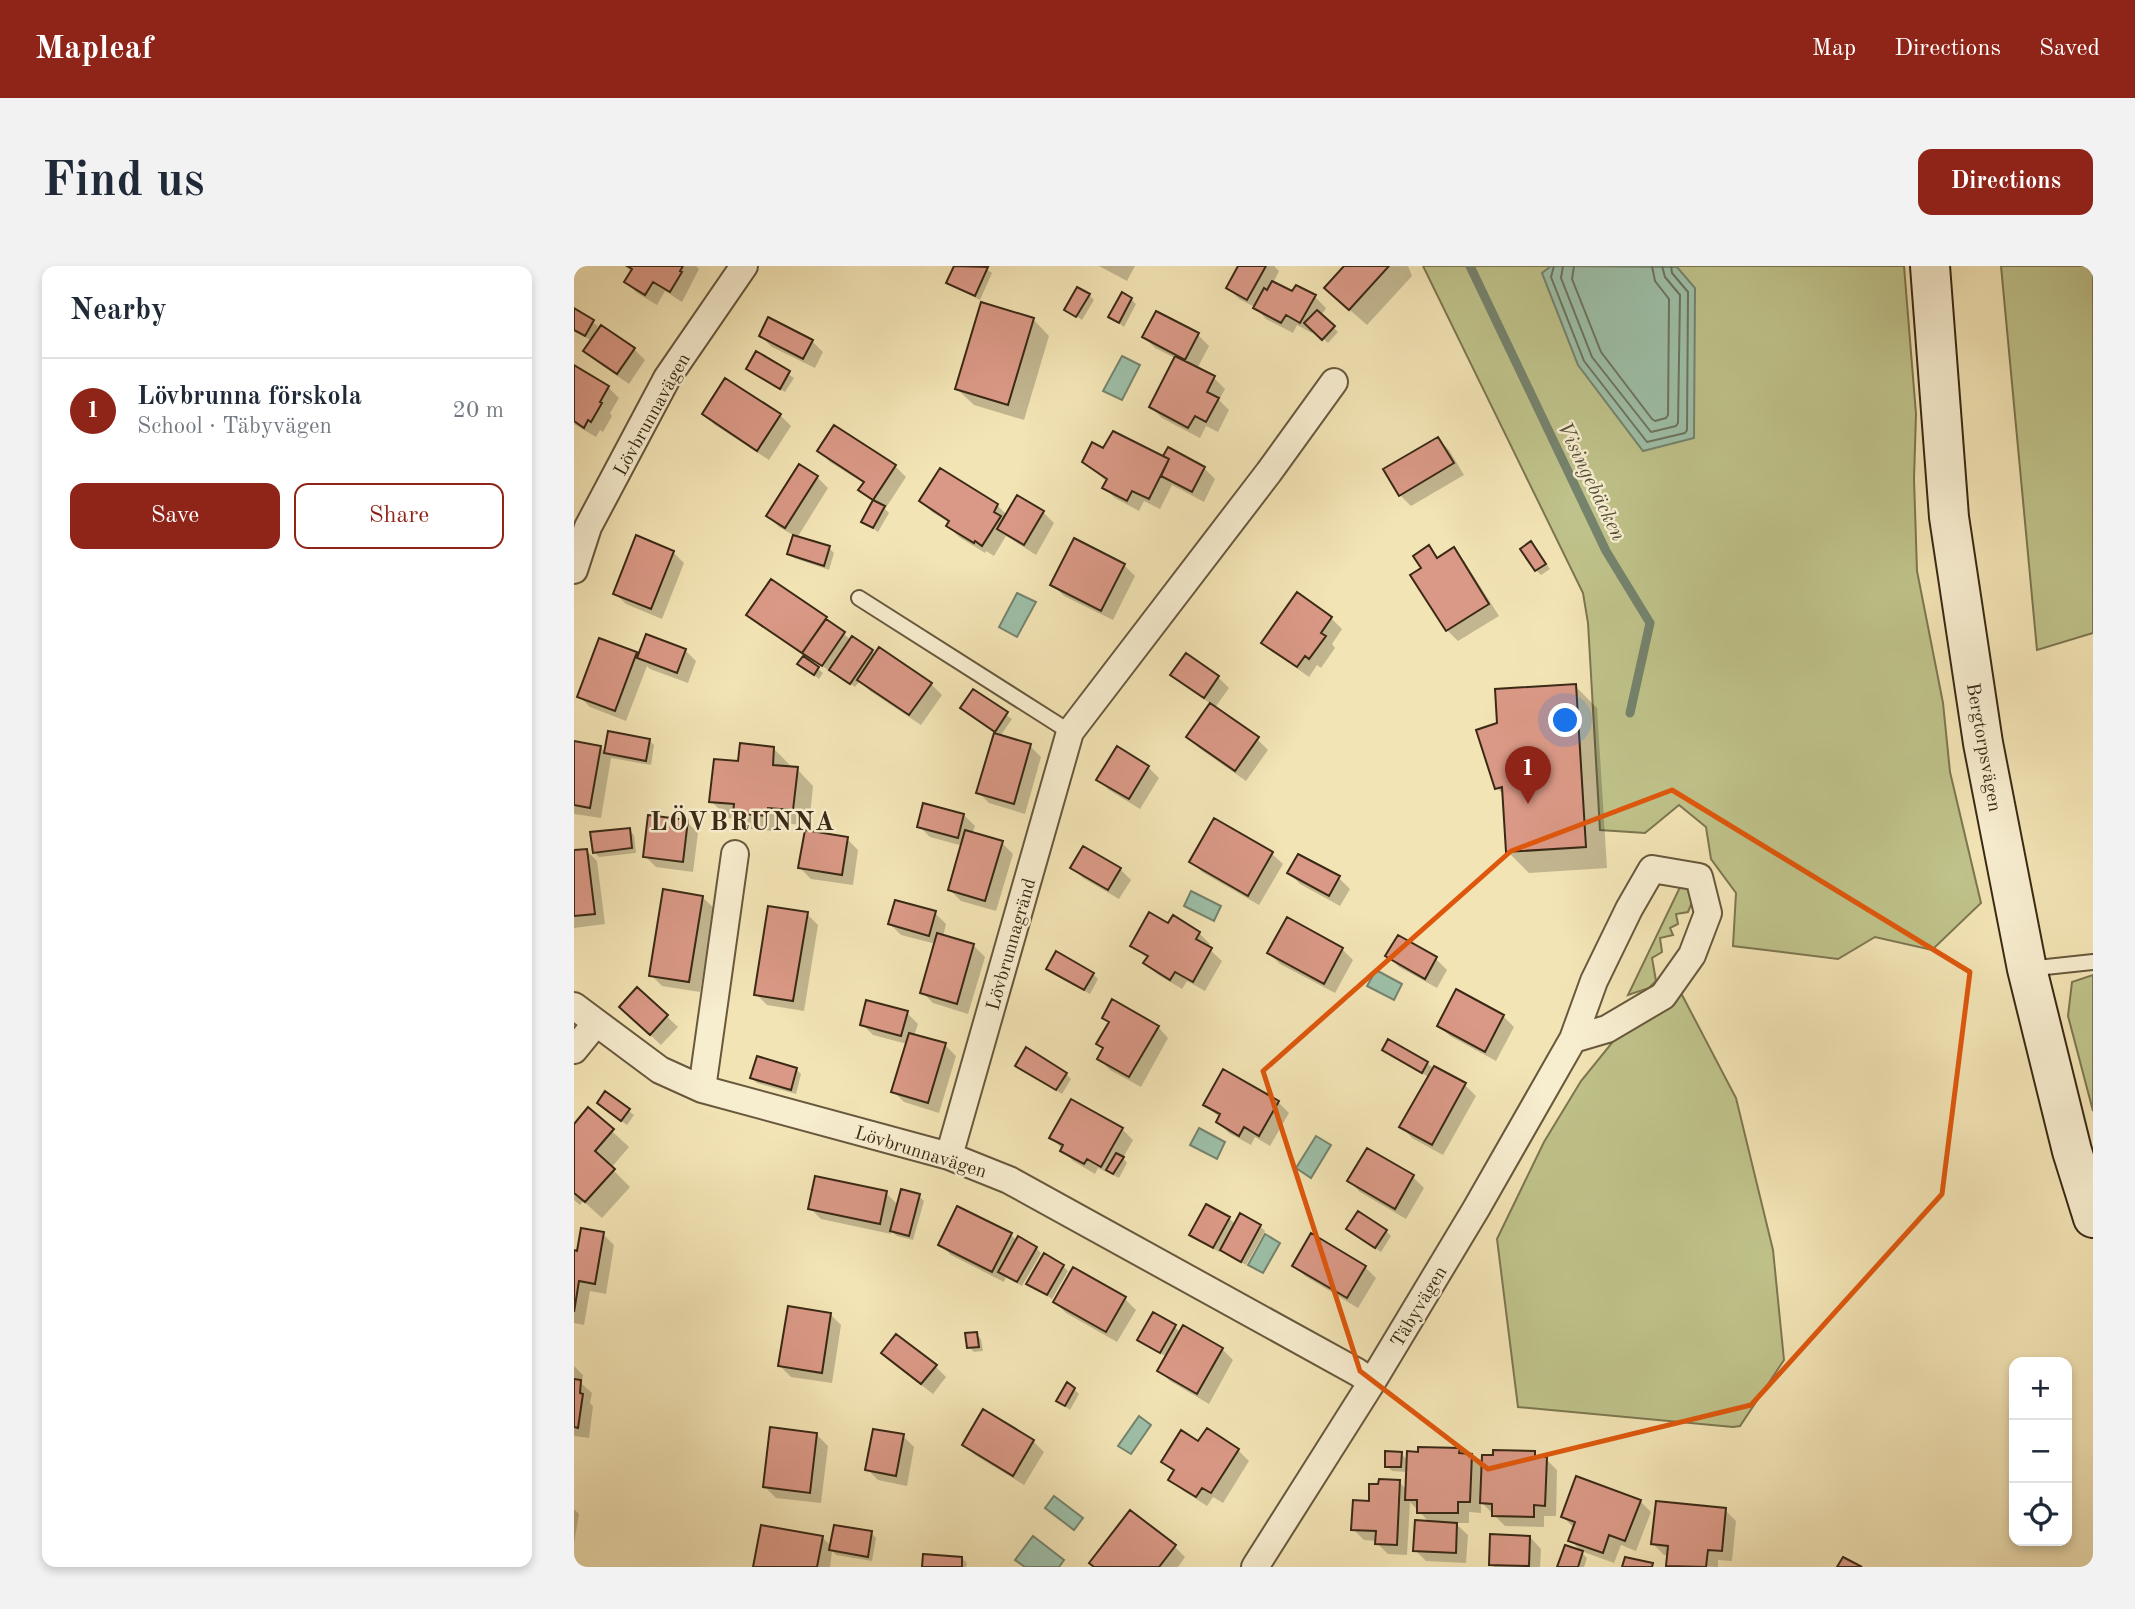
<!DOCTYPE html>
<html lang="en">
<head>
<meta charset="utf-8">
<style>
	:root { --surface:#fff; --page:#f2f2f3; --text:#1f2937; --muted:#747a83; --line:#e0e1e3; --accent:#8f2418 }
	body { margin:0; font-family:"Old Standard TT",serif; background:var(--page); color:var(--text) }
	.controls { position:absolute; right:21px; bottom:21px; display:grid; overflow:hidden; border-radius:14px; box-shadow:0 4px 10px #0003 }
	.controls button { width:63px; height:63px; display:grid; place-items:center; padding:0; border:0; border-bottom:2px solid var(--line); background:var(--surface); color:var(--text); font:35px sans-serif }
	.you { position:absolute; left:992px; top:455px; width:24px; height:24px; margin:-18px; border:5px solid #fff; border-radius:50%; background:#1a73e8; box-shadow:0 0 0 10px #1a73e833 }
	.badge { display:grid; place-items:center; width:46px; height:46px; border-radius:50%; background:var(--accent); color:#fff; font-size:23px; font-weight:700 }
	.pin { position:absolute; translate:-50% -58px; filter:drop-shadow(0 2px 4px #0008) }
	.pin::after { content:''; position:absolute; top:37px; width:24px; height:21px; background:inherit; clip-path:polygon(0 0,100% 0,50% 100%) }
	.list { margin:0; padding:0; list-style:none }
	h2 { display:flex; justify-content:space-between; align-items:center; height:91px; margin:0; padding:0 28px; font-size:30px }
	h2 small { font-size:23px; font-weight:400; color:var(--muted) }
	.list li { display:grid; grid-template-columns:46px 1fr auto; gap:21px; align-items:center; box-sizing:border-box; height:105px; padding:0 28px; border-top:2px solid var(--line) }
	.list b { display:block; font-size:26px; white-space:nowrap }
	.list p { margin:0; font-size:23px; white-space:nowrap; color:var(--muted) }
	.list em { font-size:23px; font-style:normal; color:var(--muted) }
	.actions { display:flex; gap:14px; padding:21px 28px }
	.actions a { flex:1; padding:16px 0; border:2px solid var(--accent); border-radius:14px; text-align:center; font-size:24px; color:var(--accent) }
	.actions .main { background:var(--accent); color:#fff }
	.icon { flex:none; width:38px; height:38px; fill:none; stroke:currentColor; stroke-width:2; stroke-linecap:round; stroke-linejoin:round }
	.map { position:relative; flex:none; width:1519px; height:1301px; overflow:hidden; border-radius:14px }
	header { display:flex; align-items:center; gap:42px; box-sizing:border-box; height:98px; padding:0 35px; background:var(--accent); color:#fff }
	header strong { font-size:33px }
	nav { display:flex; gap:38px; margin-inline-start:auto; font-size:24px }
	.intro { display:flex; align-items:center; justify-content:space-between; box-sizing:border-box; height:168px; padding:0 42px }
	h1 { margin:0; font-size:49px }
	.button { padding:18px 32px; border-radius:14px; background:var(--accent); color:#fff; font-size:24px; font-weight:700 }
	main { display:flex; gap:42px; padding:0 42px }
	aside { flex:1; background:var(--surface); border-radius:14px; box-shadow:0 4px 10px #0003 }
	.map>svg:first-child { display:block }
	.green { fill:#bfc28a; stroke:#7c7650; stroke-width:2 }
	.water { fill:#9dbfa8; stroke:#75836d; stroke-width:2 }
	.shadow { fill:#0003 }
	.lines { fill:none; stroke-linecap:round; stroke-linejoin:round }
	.shore { stroke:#6c745e; stroke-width:2 }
	.stream { stroke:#75836d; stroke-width:9 }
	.building { fill:#da9986; stroke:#3a2915; stroke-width:2 }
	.service-casing { stroke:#68583d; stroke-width:18 }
	.minor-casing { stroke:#68583d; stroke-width:30 }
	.secondary-casing { stroke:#3a2915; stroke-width:42 }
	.service { stroke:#f7edcf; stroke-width:14 }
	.minor { stroke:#f7edcf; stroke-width:26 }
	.secondary { stroke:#f7edcf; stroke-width:38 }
	.marked { fill:none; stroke:#df570c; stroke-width:5; stroke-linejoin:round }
	.labels { text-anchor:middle; stroke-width:5; stroke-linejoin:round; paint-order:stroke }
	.street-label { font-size:19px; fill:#3a2915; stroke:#f7edcf }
	.water-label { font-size:21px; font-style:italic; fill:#534e3a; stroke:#f7edcf }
	.district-label { font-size:26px; font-weight:bold; letter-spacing:2px; fill:#3a2915; stroke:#f7edcf }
</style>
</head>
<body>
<header>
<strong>Mapleaf</strong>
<nav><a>Map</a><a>Directions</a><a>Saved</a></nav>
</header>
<div class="intro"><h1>Find us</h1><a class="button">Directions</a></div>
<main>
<aside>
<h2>Nearby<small></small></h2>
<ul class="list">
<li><span class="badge">1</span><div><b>Lövbrunna förskola</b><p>School · Täbyvägen</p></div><em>20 m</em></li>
</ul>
<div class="actions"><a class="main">Save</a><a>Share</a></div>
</aside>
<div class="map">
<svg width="1519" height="1301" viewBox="0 0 1519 1301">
	<rect width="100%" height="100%" fill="#f3e4b5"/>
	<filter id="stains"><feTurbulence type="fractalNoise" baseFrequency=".00286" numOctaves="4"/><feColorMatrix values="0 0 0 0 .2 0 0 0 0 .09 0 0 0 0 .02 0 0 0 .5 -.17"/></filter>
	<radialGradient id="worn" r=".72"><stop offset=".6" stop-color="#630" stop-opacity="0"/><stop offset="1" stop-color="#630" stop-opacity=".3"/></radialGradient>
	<path class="green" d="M849,0H1330L1342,148L1340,213L1343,305L1369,437L1376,506L1407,637L1358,684L1301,671L1264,693L1159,680L1162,627L1137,593L1132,561L1105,539L1071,567L1026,564L1014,357L1009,327Z
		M1427,0H1519V367L1463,384Z
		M1109,615L1119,634L1114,646L1102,648L1104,658L1096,662L1099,669L1086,672L1088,686L1078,692L1082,715L1075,722L1054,729Z
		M1519,709V845L1494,750L1498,716Z
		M1107,727L1162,832L1199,984L1210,1094L1166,1160L1159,1161L944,1141L923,973L970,876L1007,815L1041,773L1076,746Z"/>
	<path class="water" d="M977,0L1103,1L1121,22L1120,172L1069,185L1004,99L968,7Z
		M548,90L566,99L548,134L529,125Z
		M443,327L462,336L443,371L425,361Z
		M617,625L647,640L640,655L610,640Z
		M802,704L828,718L820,734L793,720Z
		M625,862L651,876L643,893L616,879Z
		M742,870L757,879L737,912L722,902Z
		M691,968L706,977L689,1007L674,999Z
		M565,1150L577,1159L557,1188L544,1180Z
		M480,1230L509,1252L500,1264L471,1242Z
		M459,1270L490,1294L485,1301H451L441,1294Z"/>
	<path class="shadow" d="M51,0H122L125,3L108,36L91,25L83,39L63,27L52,16L58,6Z
		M382,0H408L418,7L406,34L380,21L375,16Z
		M525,0H561L553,15Z
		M666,0H700L705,5L699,17L719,28L741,31L752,42L747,50L764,66L754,77L740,64L738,67L723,59L719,67L692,53L681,41L665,33L654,22Z
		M772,0H834L838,10L793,59L769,38Z
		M515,29L520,34L508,54L492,43Z
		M557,33L562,38L550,61L537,51Z
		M0,44L24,60L20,68L60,83L71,94L55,118L23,96L12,85L18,75L0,64Z
		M582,47L624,69L635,80L623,103L640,112L651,123L645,134L655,144L644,166L632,160L626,172L588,152L577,141L601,92L581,82L570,71Z
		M459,53L475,70L450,154L400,139L383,123Z
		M187,70L238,75L249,86L241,102L198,81Z
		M183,88L220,112L211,126L179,108L174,103Z
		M0,101L34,121L45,132L36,147L38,150L29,166L26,164L22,171L0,158Z
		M152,114L206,149L217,160L195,194L141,159L130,148Z
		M864,173L875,184L890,209L837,240L826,229L811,204Z
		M595,184L630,202L641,213L630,236L598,219L586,243L570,235L565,245L541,232L530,221L533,216L510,196L530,185L590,193Z
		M245,185L321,200L332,211L311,243L315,247L304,266L289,255L300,236L287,224L291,218L256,196Z
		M243,211L254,222L223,272L255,282L260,287L255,304L220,292L215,287L221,270L205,261L194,250Z
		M443,231L469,246L480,257L462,289L432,270L420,290L412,285L411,287L385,271L374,260L376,257L358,246L347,235L423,239L433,249Z
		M855,282L865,292L879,284L890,295L925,350L884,375L873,364L838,309L849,302Z
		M962,283L976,303L967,309L962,304Z
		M99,286L110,297L88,353L52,338L41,327Z
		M550,299L561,310L539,354L490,330L479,319Z
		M723,328L757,352L768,363L758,378L761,382L747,402L743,399L735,411L701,387L690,376Z
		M175,349L252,353L277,374L357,418L368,429L347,459L296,425L286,415L281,421L255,402L254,404L241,395L239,399L249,407L245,413L226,398L231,390L186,360Z
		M111,384L122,395L114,417L76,403L73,400L52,455L16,441L5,430L62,388L65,391Z
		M599,408L644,411L655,422L640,443L683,473L694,484L672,515L625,482L614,471L637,438L610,419Z
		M1001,420L1023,442L1033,602L955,607L933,585L930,529L923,522L925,458Z
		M399,425L438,453L427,469L393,447Z
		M75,474L80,479L77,499L37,492L27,552L0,548V477L26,481L32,487Z
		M456,480L467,491L451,548L415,537L404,526Z
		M200,483L216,499V502L223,503L239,520L235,560L210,557L209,566L177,563L168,553L154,552L137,535L166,497Z
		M543,483L574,501L585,512L566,543L535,524L524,514Z
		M390,549L401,560L398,568L428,577L439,588L422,645L387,635L376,624L389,580L356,571L345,560Z
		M113,556L124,567L119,606L82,601L71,590Z
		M55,564L60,569L62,587L25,591L20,586Z
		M273,573L284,584L279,619L237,613L226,602Z
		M12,584L23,595L31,658L0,662V586Z
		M698,588L709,598L685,639L628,606L617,595Z
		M498,602L546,603L557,614L545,633L509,612Z
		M715,607L765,612L776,623L766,640L726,618Z
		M128,631L140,642L126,726L88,720L77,709Z
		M361,647L372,658L369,671L400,680L411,691L394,748L359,737L348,726L362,678L327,669L316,658Z
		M233,648L244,659L230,745L193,739L182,728Z
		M714,654L768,683L779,694L761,727L706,698L695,687Z
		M594,659L625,667L636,678L634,682L648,695L631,725L613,715L608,723L583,708L572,697L574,693L558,679Z
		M824,671L862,693L873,704L863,722L825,701L814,690Z
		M483,688L519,708L524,713L516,728L479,707L474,702Z
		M64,723L104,761L87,779L58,752Z
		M333,747L344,758L340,770L371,779L382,790L365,847L330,836L319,825L333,778L299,769L288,758Z
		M929,750L940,761L922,795L876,770L865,759Z
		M530,751L584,761L594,772L567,821L536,804L525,793L530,784L524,778L536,757Z
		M810,784L853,797L860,803L891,819L902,830L869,889L838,872L828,861L855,811L815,789Z
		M443,799L492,808L497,813L488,828Z
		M222,803L227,808L222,828L183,817L178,812Z
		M32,828L60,849L53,859L30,842Z
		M704,836L715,847L696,880L681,871L677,879L655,867L644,856L646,852L631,838Z
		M15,844L55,881L37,902L56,921L28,952L9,935L6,939L0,934V860Z
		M548,863L559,874L549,892L553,897L545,912L524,902L521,908L499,895L477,871Z
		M793,884L839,911L850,922L832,953L786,926L775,915Z
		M312,927L324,939L345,930L350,935L339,974L323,970L317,965V968L247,953L236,942Z
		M655,952L662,959L686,960L691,965L672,999L653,989L647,982L645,986L623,973L618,968Z
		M812,965L817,970L807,986L780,968Z
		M29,968L40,979L32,1028L16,1025L10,1059L0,1057V986L5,987Z
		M437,969L443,975L462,982L467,987L448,1020L432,1011L430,1016L377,989L366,978Z
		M720,999L791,1001L802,1012L784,1042L731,1010Z
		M489,1000L494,1005L478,1033L454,1017Z
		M499,1003L551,1033L562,1044L543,1076L492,1047L481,1036Z
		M256,1048L267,1059L258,1117L217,1111L206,1100Z
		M601,1061L607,1067L610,1061L648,1083L659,1094L635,1138L596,1115L585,1105L593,1091L571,1079L566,1074Z
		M402,1068L407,1073L409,1085L400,1086L395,1081Z
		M309,1087L361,1100L372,1111L359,1128L320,1098Z
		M0,1100L9,1109L8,1118L18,1127L16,1137L19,1140L15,1172L0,1170Z
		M500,1123L505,1128L496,1144L484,1135Z
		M633,1164L664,1184L675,1195L649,1237L639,1231L633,1240L608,1224L597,1213L601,1207L589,1196L625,1178Z
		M243,1169L254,1180L247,1237L202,1232L191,1221Z
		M329,1170L340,1181L333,1220L304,1214L293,1203Z
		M459,1175L470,1186L450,1219L401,1189L390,1178Z
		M885,1183L891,1189L897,1190L910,1202L960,1187L966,1193H972L983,1204L982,1250H970V1261L931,1260L907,1236V1247L895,1246V1257H881L894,1269L892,1297L852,1295L841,1284L856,1257L836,1236L833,1289L814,1288L803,1277V1275L790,1274L779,1263L796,1237L825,1216L833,1224L834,1206L818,1205L813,1200L827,1188L835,1195Z
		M1066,1235L1077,1246L1062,1285L1047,1279L1040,1297L1007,1285L996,1274L1001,1263L989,1251Z
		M0,1243L5,1248L0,1277Z
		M1151,1244L1162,1255L1158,1295L1144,1294V1301L1093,1299L1095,1289H1090L1079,1278Z
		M297,1267L302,1272L298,1295L262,1289L258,1285L256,1301H181L248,1271L258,1281Z
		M956,1271L967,1283L966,1301H920L917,1298Z
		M600,1280L611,1291L604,1301H522Z
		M1008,1287L1013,1292L1010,1301H985Z
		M388,1292L393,1297L392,1301H350Z"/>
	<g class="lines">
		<path class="shore" d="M980,0L977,11L1010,95L1073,176L1111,167L1113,164L1114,26L1098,7L1097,0
			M989,0L987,12L1018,91L1077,166L1102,160L1104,157L1106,29L1091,11L1088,0
			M1000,0L998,13L1027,86L1078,153L1081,155L1092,152L1094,149L1095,33L1081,15L1078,0"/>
		<path class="stream" d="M896,0L1032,285L1076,357L1056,447"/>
	</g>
	<path class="building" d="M53,0H109L106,5L108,6L96,26L79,16L71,29L50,16L58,3Z
		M380,0L414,1L401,30L372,17Z
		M664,0H692L673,34L652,22Z
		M770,0H815L775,44L750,22Z
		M698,15L718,25L722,19L742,29L726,57L712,49L707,57L679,42L690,22L693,24Z
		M503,21L516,28L502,51L490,44Z
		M548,26L558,32L545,57L534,51Z
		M407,36L460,52L434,139L381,123Z
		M0,42L20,54L11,70L0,64Z
		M743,44L761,60L748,74L730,57Z
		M582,45L625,67L611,94L568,71Z
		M194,51L239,74L229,93L185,70Z
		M27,59L61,82L43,108L9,85Z
		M182,85L216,105L206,123L172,103Z
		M601,90L641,110L633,126L645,132L632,156L621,150L614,162L575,141Z
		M0,99L35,120L26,136L28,137L17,156L14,154L10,162L0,155Z
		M151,112L207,148L183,185L128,148Z
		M260,159L322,199L299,234L284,224L290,216L243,185Z
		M539,165L595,193L575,233L558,225L553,235L528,222L533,213L508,196L518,176L529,182Z
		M864,171L880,197L825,230L809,203Z
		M594,181L631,201L618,226L587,210L595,193L589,190Z
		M225,198L244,210L211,262L192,250Z
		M366,202L424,238L420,246L427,250L408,280L401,275L400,277L372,260L375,255L345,235Z
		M443,229L470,245L450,279L423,263Z
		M299,234L311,240L299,262L287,256Z
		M62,269L100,285L77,343L39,328Z
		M219,269L256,280L250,300L213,288Z
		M500,272L551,298L527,345L476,319Z
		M957,275L972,298L961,305L946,283Z
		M855,279L863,292L880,281L915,338L872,365L836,309L847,302L839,290Z
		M197,313L253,351L228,387L172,349Z
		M723,326L758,351L747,367L752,370L735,393L731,390L723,401L687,377Z
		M252,353L271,366L248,400L228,387Z
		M72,368L112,383L103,407L63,392Z
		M278,370L299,384L276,418L255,404Z
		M25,372L63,386L41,445L3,431Z
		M305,381L358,417L335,449L283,414Z
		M612,387L645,410L630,432L596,409Z
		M229,390L245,401L240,409L223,398Z
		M1002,418L1012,581L932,586L928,521L921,523L902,464L923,457L921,423Z
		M399,423L434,446L421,466L386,442Z
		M636,437L685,471L661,505L612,471Z
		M34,465L76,473L72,495L30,487Z
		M420,467L457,478L440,538L402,527Z
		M0,475L27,480L16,542L0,539Z
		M166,477L200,481L199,499L224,501L219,544L194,542L193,550L159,547L160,538L135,536L140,493L164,495Z
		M543,480L575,500L555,533L522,514Z
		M349,537L390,548L384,572L343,561Z
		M74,549L114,554L109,596L69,591Z
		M640,552L699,586L674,630L615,596Z
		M56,562L58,582L19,587L16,566Z
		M231,564L274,571L268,609L224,602Z
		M391,564L429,575L411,635L374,624Z
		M509,580L547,602L534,624L496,602Z
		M13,583L21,648L0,650V584Z
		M724,588L766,610L755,630L713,607Z
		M89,623L129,630L115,716L75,710Z
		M321,634L362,645L355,670L314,658Z
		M194,640L234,646L219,735L180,729Z
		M575,646L594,657L599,649L626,666L622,673L638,682L619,716L601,706L596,714L569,697L574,690L556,680Z
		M713,651L769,682L750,718L693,687Z
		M363,667L400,678L383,738L346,727Z
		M824,669L863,691L851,713L811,690Z
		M482,685L520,707L510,724L472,703Z
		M63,721L94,749L76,769L45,741Z
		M882,723L930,749L911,786L863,760Z
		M538,733L585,760L555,811L523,793L529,782L522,778L535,756L528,752Z
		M292,734L334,745L327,770L286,759Z
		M335,767L372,777L354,837L317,826Z
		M814,773L854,796L848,807L808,784Z
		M452,781L493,807L482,824L441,800Z
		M183,790L223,802L217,824L176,812Z
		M860,800L892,817L858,879L825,861Z
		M649,803L705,835L685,870L670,861L665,870L642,856L646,848L629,839Z
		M31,825L56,843L47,855L23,837Z
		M497,833L549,862L527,901L513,893L510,898L486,885L489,879L475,872Z
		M14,841L40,863L21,885L41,903L11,936L0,927V858Z
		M793,882L840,909L821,943L773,915Z
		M542,887L550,891L539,908L532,904Z
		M241,910L313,925L306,958L234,943Z
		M327,923L346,928L335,970L316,965Z
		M632,938L656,951L639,982L615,969Z
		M383,940L438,967L418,1006L364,979Z
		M784,945L813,964L801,982L772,963Z
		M666,947L687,959L667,996L646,984Z
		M7,962L30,966L21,1018L5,1015L0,1046V984L3,985Z
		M737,967L792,1000L773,1032L718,1000Z
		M444,970L463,981L443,1016L424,1006Z
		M470,987L490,999L473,1029L452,1018Z
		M499,1001L552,1031L532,1066L479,1036Z
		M214,1040L257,1047L248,1107L204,1100Z
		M579,1046L602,1059L586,1087L563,1074Z
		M609,1059L649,1082L623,1128L583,1105Z
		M403,1066L405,1081L393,1082L391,1067Z
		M322,1068L363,1099L347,1118L307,1087Z
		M0,1113L7,1114L6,1127L9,1128L4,1162L0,1161Z
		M493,1116L501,1122L491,1140L482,1135Z
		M409,1143L460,1174L439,1210L388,1179Z
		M196,1161L243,1167L236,1227L189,1221Z
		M633,1162L665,1183L637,1227L628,1222L622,1231L594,1214L600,1204L587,1196L607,1164L624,1175Z
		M299,1163L330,1168L322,1210L291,1204Z
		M844,1181L886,1182L885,1187L898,1188L896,1236H884V1247H843V1234H831L833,1185L844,1186Z
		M919,1184L961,1185V1191H973L971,1240L960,1239V1251L918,1250V1238L906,1237L908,1189H919Z
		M811,1185L828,1186L827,1201H811Z
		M1002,1210L1067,1234L1051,1275L1035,1269L1029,1287L994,1275L1001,1256L987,1251Z
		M805,1213L826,1214L823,1279L801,1278L802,1265L777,1264L779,1234L795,1235V1218H804Z
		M1082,1235L1152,1242L1148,1285L1134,1284L1132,1301L1092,1300L1094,1280L1077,1278Z
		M556,1244L602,1279L585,1301H520L515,1297Z
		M841,1254L883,1257L882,1287L839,1285Z
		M187,1259L249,1270L243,1301H179Z
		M260,1259L298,1265L294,1291L255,1284Z
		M916,1268L956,1270L955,1300L915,1299Z
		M991,1279L1009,1285L1004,1301H983Z
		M349,1288L388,1291V1301H348Z
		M1051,1291L1079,1297L1078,1301H1048Z
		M1269,1291L1288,1301H1263Z"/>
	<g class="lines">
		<g class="service-casing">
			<path id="service" d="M285,332L496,466
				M1454,703L1519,696"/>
		</g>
		<g class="minor-casing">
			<path id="minor" d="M0,304L14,261L93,112L170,0
				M0,740L86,804L128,823L375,890L435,914L783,1106L798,1116
				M0,784L22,757
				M128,823L161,588
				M375,890L496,466L695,206L760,116
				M681,1301L798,1116L902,943L999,773L1020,715L1055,643L1078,603L1125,611L1134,647L1118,689L1089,730L1033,763L999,773"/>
		</g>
		<g class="secondary-casing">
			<path id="secondary" d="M1356,0L1375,251L1409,477L1453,703L1498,885L1519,952"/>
		</g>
		<use href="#service" class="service"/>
		<use href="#minor" class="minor"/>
		<use href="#secondary" class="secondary"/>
	</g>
	<path class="marked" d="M1098,524L1396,706L1368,928L1177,1139L914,1203L786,1105L689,805L937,585Z"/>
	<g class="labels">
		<g class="street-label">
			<text transform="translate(77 148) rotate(-61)" y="7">Lövbrunnavägen</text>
			<text transform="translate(1411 481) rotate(80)" y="7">Bergtorpsvägen</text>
			<text transform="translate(436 678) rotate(-74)" y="7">Lövbrunnagränd</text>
			<text transform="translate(347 885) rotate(17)" y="7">Lövbrunnavägen</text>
			<text transform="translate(844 1040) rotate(-59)" y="7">Täbyvägen</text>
		</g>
		<g class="water-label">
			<text transform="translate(1018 215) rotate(64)" y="7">Visingebäcken</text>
		</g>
		<g class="district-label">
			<text x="169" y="564">LÖVBRUNNA</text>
		</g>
	</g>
	<rect width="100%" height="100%" filter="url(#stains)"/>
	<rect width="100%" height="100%" fill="url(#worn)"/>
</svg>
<div class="controls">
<button>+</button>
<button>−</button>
<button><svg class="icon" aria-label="locate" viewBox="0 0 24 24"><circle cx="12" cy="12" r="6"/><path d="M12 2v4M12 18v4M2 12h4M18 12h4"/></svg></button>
</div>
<div class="you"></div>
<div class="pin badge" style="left:954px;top:538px">1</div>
</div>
</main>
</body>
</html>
